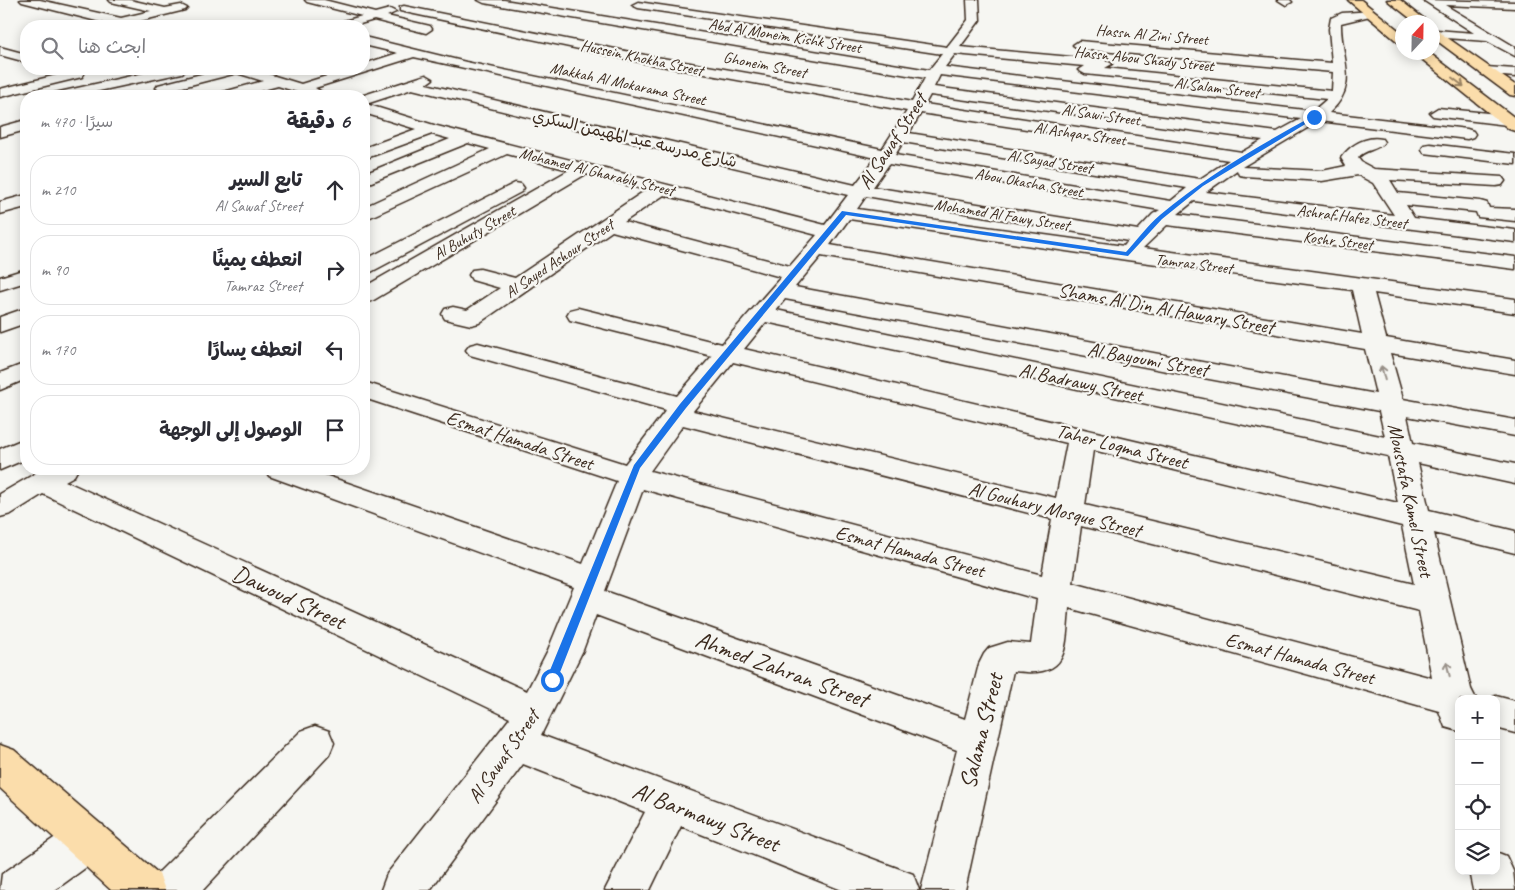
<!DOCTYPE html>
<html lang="ar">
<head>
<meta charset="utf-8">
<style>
	:root { --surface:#fff; --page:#f2f2f3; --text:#2b2b33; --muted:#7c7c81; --line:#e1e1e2 }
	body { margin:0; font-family:Caveat,"Playpen Sans Arabic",sans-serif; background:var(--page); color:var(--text); direction:rtl }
	.controls { position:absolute; right:15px; bottom:15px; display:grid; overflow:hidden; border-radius:10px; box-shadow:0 2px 12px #0003 }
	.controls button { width:45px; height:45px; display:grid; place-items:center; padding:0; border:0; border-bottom:1px solid var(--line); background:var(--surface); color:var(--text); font:25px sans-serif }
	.compass { position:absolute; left:1395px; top:15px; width:45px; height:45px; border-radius:50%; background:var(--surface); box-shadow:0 2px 12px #0003; rotate:22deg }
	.stop { position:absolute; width:15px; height:15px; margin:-11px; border:4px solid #1a73e8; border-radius:50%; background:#fff }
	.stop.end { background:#1a73e8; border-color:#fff; box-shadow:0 1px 5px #0008 }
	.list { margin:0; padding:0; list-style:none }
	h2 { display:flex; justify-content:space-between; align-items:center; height:65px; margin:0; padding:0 20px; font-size:21px }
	h2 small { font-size:16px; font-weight:400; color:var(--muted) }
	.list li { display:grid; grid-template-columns:32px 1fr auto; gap:15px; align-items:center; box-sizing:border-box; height:70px; margin:0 10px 10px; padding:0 10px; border:1px solid var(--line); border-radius:20px }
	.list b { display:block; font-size:19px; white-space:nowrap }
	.list p { margin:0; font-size:16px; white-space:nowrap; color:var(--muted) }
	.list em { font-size:16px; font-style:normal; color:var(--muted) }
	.icon { flex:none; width:28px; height:28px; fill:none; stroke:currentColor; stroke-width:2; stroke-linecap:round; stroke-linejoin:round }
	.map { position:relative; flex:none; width:1515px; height:890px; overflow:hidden; direction:ltr }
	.search { position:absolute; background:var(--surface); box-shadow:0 2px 12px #0003; left:20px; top:20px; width:350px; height:55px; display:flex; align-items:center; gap:12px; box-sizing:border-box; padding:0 18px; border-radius:20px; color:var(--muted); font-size:19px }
	.panel { position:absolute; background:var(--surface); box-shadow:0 2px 12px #0003; left:20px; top:90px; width:350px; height:385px; border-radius:20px; direction:rtl }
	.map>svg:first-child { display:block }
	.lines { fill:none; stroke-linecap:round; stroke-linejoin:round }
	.minor-casing { stroke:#3b2a1e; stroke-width:3 }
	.major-casing { stroke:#3b2a1e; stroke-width:3 }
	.minor { fill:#f6f6f2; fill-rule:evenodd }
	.major { fill:#fbddab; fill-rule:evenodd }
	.oneway { stroke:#9b8464 }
	.oneway2 { stroke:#989088 }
	.route { fill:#1a73e8 }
	.labels { text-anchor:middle; stroke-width:4.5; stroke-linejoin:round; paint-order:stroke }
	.far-street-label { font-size:16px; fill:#3b2a1e; stroke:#f6f6f2 }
	.street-label { font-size:20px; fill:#3b2a1e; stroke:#f6f6f2 }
	.near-street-label { font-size:24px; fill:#3b2a1e; stroke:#f6f6f2 }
</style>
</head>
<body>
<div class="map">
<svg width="1515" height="890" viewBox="0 0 1515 890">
	<rect width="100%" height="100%" fill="#f6f6f2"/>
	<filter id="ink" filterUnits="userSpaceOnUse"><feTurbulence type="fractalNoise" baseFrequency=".02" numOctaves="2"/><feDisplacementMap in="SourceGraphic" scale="10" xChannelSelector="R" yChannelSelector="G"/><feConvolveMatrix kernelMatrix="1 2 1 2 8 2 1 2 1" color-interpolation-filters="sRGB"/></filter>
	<g filter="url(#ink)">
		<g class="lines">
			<g class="minor-casing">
				<path id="minor" d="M20,0H40L121,18L151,11L111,2L109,0H130L165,8L181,5L187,8L185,10L136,22L144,26H116L22,2Z
					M305,0H324L375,13L390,9L396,12L387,16L430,26L432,29L426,33L374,20L353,26H335L337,23L362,16L307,2Z
					M478,0H504L929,70L942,54L638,8L632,5L638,2L947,47L968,20L967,0H979L980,20L960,47L1105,60L1112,64L1105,68L1332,91L1333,72L1079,49L1073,45L1079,41L1332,63L1329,29L1331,18L1342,13L1374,11V15L1341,23C1340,57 1361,85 1329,113L1467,129L1473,131L1475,134L1473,137L1467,139L1319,121L1242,167L1322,171L1346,166L1341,158C1349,146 1366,135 1382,139L1384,142C1378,151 1364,149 1358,158L1361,162L1374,169L1502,177L1505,181L1502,185L1496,186L1390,180L1398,193L1480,201L1487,203L1489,208L1515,209V221L1478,217L1476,212L1406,205L1414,218L1515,230V242L1194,201L1178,214L1515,257V269L1167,225L1143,248L1515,299V313L1374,293L1386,338L1515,360V374L1390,353L1403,399L1515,420V436L1407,416L1413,443L1515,464V484L1418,463L1429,510L1515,531V553L1434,533L1471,689L1476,699H1459V731L1445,727L1439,711L1069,608C1065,653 1069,678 1013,671L965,890H921L957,750L596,615L583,650L541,735L897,868L913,874L919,890H842L681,826L650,890H605L645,812L523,764L430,890H381L387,874L510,718L43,494L11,514L0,517V494L43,469H78L74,476L65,481L527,691L548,650L574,587L269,476L265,469H307L583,564L617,481L364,398V382L625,464L666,410L470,355L466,350L470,345L478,343L677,396L712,356L570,320L567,315L570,310L578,308L722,344L781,277L612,231L479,323L471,325L445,319L442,314L445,309L453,307L467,310L500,288L472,280L469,275L472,270L480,269L515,278L646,190L586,174L372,301L364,303V287L569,170L507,154L364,220V207L490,149L468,143L364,185V174L450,139L432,134L364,159V148L416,129L364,113V96H361L426,75L433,79L426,84L855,185L876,158L414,57L315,88L325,94L324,96H310L278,86L241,96H218L220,93L263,81L237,73L163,92L156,88L158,85L221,69H252L301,84L349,69H364V64L398,53L364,45V37L466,62L882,149L907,111L645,63L400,11V7L404,6L645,55L912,102L925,78L484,3ZM955,54L1084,66L1078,70L1085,74L1327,99L1313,111L945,67ZM940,75L1301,119L1277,132L934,87ZM412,89L848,195L825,225L437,126L366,104ZM930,95L1263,140L1242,152L925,104ZM921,113L1229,160L1200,179L909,133ZM903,142L1187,188L1171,201L895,155ZM889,164L1160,210L1153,214L1138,230L873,187ZM1237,170L1239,175L1245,176L1322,181L1358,175L1373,183L1394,215L1206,192ZM664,195L817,235L790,266L624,222ZM866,196L1128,241L1124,246L857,209ZM849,219L1127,260L1352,290L1362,334L830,245ZM821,256L1365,349L1376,394L795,287ZM785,299L1379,411L1385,437L776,310ZM766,322L1388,456L1398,503L744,349ZM733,362L1067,443L1056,498L693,411ZM683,425L1052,519L1042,575L650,471ZM1093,450L1402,526L1414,584L1085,505ZM643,489L1037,599L1031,644L1008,642L989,648L984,654L979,664L965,719L605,591ZM1081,526L1419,611L1432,678L1073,583Z
					M1278,0H1290L1292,2L1286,5Z
					M1423,0L1515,2V8L1445,5L1515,47V56L1487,41L1432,37V31L1436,30L1474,33Z
					M0,47L26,54V62L0,55Z
					M1486,67L1515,69V77L1481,74L1479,71Z
					M162,69H189L182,73L76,96H53L55,93Z
					M77,70L84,74L82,77L0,97V89Z
					M1438,108L1507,115L1515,120L1507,125L1433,116L1430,113Z
					M26,120V130L0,137V127Z
					M1430,144L1515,154V164L1424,153L1422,149L1424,145Z
					M515,183L521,184L524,188L521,192L371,272L364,274V260Z
					M26,195V207L0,214V202Z
					M26,269V282L0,290V277Z
					M26,308V323L0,332V317Z
					M26,363V379L0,390V373Z
					M26,438V459L0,470V449Z
					M1496,696L1515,701V733L1496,728V699H1488Z
					M315,726L329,731L334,743L329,755L203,890H151L157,874L301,731Z
					M88,819L103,825L109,840L103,855L55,890H0L2,874L73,825Z
					M1496,852L1506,856L1513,871L1515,890H1473L1469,871H1496Z"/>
			</g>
			<g class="major-casing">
				<path id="major" d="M1348,0H1361L1402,33V43L1398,42Z
					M1387,0H1400L1428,22H1415Z
					M1432,27L1515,85V96L1510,95L1432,37Z
					M1413,52H1428L1515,118V131L1509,129Z
					M0,745L14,750L159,874L165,890H111L0,788Z"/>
			</g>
			<use href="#minor" class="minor"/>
			<use href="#major" class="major"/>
		</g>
		<defs><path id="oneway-shaft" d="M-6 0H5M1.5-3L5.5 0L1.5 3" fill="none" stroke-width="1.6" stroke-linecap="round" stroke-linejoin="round" transform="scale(1.25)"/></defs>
		<use class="oneway" href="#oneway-shaft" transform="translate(1458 82) rotate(37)"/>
		<g class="oneway2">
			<use href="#oneway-shaft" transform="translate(1383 373) rotate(-104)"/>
			<use href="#oneway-shaft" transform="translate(1448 669) rotate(-103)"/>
		</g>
	</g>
	<path class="route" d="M1313,116L1317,117L1203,186L1162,219L1128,256L846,215L686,408L640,468L557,680L555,684H548L546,680L634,465L680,404L842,211L1126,252C1137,240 1147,226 1160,215C1206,176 1260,145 1313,116Z"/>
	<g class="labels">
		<g class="far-street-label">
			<text transform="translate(1152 34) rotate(5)" y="6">Hassn Al Zini Street</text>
			<text transform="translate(785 35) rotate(9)" y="6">Abd Al Moneim Kishk Street</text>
			<text transform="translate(642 57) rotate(12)" y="6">Hussein Khokha Street</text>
			<text transform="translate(1144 58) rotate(6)" y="6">Hassn Abou Shady Street</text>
			<text transform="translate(765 64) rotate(11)" y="6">Ghoneim Street</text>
			<text transform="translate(628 83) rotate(12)" y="6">Makkah Al Mokarama Street</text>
			<text transform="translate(1217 87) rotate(7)" y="6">Al Salam Street</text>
			<text transform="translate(1101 114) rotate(8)" y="6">Al Sawi Street</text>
			<text transform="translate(1080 133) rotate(8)" y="6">Al Ashqar Street</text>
			<text transform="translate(635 138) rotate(13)" y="6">شارع مدرسه عبد المهيمن السكري</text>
			<text transform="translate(1050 161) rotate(9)" y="6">Al Sayad Street</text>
			<text transform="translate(597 171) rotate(14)" y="6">Mohamed Al Gharably Street</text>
			<text transform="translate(1029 182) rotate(10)" y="6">Abou Okasha Street</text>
			<text transform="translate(1002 214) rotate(9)" y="6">Mohamed Al Fawy Street</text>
			<text transform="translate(1352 216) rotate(7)" y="6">Ashraf Hafez Street</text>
			<text transform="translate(474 232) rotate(-30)" y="6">Al Buhuty Street</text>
			<text transform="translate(1338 240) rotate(7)" y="6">Koshr Street</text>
			<text transform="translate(559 258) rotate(-34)" y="6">Al Sayed Ashour Street</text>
			<text transform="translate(1194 263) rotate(7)" y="6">Tamraz Street</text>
		</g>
		<g class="street-label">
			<text transform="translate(892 141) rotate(-57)" y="7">Al Sawaf Street</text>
			<text transform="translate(1166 308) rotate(10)" y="7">Shams Al Din Al Hawary Street</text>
			<text transform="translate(1148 359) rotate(10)" y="7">Al Bayoumi Street</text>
			<text transform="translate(1081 382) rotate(12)" y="7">Al Badrawy Street</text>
			<text transform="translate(520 440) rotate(18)" y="7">Esmat Hamada Street</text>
			<text transform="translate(1122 446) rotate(14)" y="7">Taher Loqma Street</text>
			<text transform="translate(1411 500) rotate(78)" y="7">Moustafa Kamel Street</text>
			<text transform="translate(1055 509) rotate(14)" y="7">Al Gouhary Mosque Street</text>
			<text transform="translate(910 551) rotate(15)" y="7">Esmat Hamada Street</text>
			<text transform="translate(1300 658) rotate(15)" y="7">Esmat Hamada Street</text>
			<text transform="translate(503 756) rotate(-55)" y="7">Al Sawaf Street</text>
		</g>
		<g class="near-street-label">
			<text transform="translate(289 597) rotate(25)" y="8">Dawoud Street</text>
			<text transform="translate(782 669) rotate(20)" y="8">Ahmed Zahran Street</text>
			<text transform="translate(981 731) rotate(-76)" y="8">Salama Street</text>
			<text transform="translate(706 817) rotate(21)" y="8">Al Barmawy Street</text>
		</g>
	</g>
</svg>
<div class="controls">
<button>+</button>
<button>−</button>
<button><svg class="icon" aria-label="locate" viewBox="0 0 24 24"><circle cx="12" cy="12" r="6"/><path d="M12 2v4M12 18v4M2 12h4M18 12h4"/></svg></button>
<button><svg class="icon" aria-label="layers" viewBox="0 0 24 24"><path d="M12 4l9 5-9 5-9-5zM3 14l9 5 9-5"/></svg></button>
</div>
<svg class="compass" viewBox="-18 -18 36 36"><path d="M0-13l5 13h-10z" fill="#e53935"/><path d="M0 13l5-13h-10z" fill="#7c7c81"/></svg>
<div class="stop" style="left:552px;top:680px"></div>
<div class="stop end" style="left:1314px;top:117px"></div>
<div class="search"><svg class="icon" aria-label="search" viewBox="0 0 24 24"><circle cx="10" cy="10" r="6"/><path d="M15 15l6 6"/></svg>ابحث هنا</div>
<section class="panel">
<h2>6 دقيقة<small>سيرًا · 470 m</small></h2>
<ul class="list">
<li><svg class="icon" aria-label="ahead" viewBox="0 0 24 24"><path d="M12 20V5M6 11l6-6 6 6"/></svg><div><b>تابع السير</b><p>Al Sawaf Street</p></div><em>210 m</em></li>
<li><svg class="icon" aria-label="right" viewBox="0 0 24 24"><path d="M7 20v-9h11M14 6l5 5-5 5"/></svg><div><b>انعطف يمينًا</b><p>Tamraz Street</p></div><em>90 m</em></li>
<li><svg class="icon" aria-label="left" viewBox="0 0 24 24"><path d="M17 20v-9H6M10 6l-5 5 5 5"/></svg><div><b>انعطف يسارًا</b></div><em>170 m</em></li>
<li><svg class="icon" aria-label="arrive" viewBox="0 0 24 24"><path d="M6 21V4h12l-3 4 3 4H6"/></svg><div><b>الوصول إلى الوجهة</b></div></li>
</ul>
</section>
</div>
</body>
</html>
